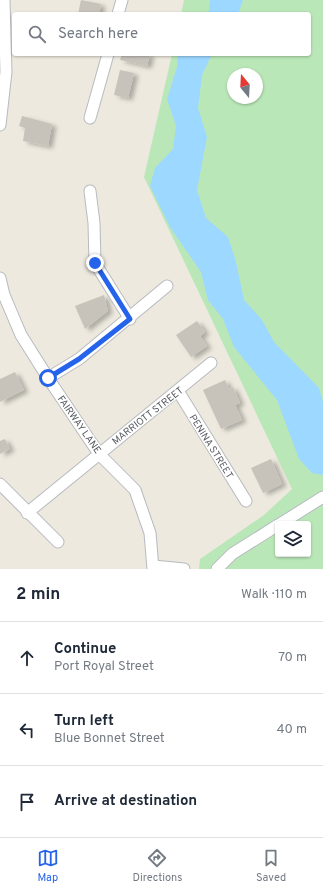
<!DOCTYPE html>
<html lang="en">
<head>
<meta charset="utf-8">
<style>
	:root { --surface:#fff; --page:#f6f6f7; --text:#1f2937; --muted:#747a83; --line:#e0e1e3; --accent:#2563eb }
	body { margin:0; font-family:Overpass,sans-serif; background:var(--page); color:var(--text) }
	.controls { position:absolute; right:12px; bottom:12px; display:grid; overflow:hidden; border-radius:4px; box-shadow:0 1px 3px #0004 }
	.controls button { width:36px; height:36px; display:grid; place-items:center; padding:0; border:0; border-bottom:1px solid var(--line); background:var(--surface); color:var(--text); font:20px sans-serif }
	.compass { position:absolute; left:227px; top:68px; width:36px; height:36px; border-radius:50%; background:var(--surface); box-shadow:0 1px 3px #0004; rotate:342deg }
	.stop { position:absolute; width:12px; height:12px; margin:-9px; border:3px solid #2563eb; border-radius:50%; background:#fff }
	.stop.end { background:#2563eb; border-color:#fff; box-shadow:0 1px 4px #0008 }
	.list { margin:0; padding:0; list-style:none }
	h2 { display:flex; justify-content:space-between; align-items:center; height:52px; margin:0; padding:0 16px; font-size:17px }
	h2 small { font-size:13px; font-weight:400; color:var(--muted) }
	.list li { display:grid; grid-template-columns:26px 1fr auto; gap:12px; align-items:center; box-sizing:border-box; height:72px; padding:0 16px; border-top:1px solid var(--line) }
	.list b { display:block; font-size:15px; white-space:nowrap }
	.list p { margin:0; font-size:13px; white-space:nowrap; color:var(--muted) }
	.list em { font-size:13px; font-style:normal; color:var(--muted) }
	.icon { flex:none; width:22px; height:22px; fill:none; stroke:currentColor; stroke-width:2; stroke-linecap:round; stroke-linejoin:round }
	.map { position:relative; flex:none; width:323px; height:569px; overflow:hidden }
	.search { position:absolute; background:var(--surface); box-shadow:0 1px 3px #0004; left:12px; right:12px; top:12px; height:44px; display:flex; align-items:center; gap:10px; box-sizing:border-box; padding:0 14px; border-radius:4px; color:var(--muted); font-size:15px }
	.sheet { height:268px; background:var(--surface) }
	nav { display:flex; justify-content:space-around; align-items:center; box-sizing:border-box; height:56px; border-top:1px solid var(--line); background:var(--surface); font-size:11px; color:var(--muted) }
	nav a { display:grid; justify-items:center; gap:2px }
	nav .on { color:var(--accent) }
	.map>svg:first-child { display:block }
	.green { fill:#bae7b8; fill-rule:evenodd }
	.water { fill:#9cd8ff }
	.building { fill:#c7c3bb; filter:url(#shadow) }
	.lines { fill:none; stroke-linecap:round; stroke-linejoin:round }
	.minor-casing { stroke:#b7babf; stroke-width:13 }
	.minor { stroke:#fff; stroke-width:11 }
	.route { stroke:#2563eb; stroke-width:5 }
	.labels { text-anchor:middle; stroke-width:3; stroke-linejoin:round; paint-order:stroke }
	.street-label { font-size:10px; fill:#585c61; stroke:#fff }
</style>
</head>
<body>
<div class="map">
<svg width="323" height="569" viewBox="0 0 323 569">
	<defs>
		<filter id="shadow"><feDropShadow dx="4.5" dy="2.5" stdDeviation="2" flood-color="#0004"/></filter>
	</defs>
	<rect width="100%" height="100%" fill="#ede9de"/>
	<path class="green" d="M184,0H323V569H199L200,559L264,515L292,489L144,177L172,54H309V14H181ZM233,74H257V98H233ZM278,524H308V554H278Z"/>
	<path class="water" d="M210,0H243L238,14H206L209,11Z
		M178,54H212L202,75L198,108L207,137L197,190L206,218L228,237L236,262L244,300L262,320L274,342L319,388L323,402V475L312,473L299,459L277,400L234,347L223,319L208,300L201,272L170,227L150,186L155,168L173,149L176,126L167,99L177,67Z"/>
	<path class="building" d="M81,0L101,4L99,14H78Z
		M122,54H150L147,66L120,60Z
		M120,70L134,73L128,98L114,95Z
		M22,116L52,124L48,146L23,141L25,128L19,126Z
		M104,295L108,311L85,329L75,306Z
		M197,321L205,332L200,336L207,346L191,357L176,335Z
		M15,372L24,390L0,402V379Z
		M225,380L229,389L233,387L240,403L235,405L242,420L221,429L203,390Z
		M5,439L10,449L0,454V441Z
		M271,459L282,484L263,493L251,468Z"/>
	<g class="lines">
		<g class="minor-casing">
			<path id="minor" d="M118,14L122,0
				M90,118L108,54
				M0,125L6,72L4,0
				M90,191L94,223L95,263L130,319
				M0,278L4,295L21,335L48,378L99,454L135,490L150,533L153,569
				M48,378L79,359L167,286
				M178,391L246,501
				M0,484L58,542
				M27,513L211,363
				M280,524L323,497
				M153,566L184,569
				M217,569L232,554L278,525"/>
		</g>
		<use href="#minor" class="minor"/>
	</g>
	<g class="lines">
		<path class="route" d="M48,378L79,359L130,319L95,263"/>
	</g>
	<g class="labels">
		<g class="street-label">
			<text transform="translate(147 415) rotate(-38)" y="4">MARRIOTT STREET</text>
			<text transform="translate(80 424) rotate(55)" y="4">FAIRWAY LANE</text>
			<text transform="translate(212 446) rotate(58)" y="4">PENINA STREET</text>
		</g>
	</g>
</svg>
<div class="controls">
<button><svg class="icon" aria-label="layers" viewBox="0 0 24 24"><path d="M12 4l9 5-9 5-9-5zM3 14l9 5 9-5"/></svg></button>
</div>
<svg class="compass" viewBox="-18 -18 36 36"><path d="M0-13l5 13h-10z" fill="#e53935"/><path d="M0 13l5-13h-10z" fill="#747a83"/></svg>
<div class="stop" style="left:48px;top:378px"></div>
<div class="stop end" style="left:95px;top:263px"></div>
<div class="search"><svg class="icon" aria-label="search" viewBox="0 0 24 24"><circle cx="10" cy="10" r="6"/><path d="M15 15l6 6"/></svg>Search here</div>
</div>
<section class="sheet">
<h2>2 min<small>Walk · 110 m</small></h2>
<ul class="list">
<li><svg class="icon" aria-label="ahead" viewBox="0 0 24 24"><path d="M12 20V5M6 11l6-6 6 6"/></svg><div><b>Continue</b><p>Port Royal Street</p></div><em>70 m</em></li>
<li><svg class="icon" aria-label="left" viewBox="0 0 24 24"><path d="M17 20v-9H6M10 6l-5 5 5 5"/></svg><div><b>Turn left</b><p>Blue Bonnet Street</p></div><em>40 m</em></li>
<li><svg class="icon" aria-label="arrive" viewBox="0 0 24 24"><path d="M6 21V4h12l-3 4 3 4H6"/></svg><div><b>Arrive at destination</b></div></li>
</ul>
</section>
<nav>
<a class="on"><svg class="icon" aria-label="map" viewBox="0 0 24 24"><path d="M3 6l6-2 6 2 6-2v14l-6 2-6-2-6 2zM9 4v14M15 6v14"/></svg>Map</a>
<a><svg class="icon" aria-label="directions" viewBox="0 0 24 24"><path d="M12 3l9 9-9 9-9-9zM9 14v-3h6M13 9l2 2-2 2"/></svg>Directions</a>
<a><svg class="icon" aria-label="saved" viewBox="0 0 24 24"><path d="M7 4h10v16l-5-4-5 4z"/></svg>Saved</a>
</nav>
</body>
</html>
